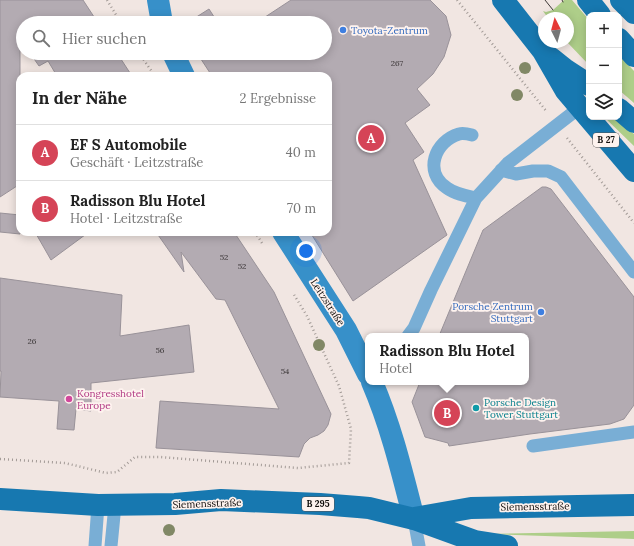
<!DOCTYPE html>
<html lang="de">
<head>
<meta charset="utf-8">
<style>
	:root { --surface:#fff; --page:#f6f6f6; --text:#222; --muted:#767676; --line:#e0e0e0; --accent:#d54457 }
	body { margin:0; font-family:Lora,serif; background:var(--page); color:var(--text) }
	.controls { position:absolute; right:12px; top:12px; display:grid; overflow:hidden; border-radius:8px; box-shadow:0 2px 10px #0003 }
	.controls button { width:36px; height:36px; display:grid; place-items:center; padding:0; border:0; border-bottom:1px solid var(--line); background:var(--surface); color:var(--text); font:20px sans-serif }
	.compass { position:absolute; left:538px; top:12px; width:36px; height:36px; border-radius:50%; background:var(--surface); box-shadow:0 2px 10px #0003; rotate:354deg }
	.you { position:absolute; left:306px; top:251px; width:14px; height:14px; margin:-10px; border:3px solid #fff; border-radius:50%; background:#1a73e8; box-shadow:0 0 0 6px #1a73e833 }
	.badge { display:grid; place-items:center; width:26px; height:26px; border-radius:50%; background:var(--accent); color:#fff; font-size:13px; font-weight:700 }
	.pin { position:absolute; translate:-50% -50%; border:2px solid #fff; box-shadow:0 1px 4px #0006 }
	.popup { position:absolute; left:365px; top:333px; width:164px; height:52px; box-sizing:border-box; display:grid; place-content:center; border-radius:8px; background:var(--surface); filter:drop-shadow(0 1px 3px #0005); font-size:13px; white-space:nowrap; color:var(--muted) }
	.popup b { font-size:15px; color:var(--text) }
	.popup::after { content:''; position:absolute; left:50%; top:100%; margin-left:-8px; border:8px solid transparent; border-top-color:var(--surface) }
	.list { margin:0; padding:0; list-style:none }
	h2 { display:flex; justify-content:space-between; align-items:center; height:52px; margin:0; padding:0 16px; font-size:17px }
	h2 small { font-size:13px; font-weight:400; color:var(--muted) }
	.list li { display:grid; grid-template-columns:26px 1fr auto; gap:12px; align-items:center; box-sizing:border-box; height:56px; padding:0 16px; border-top:1px solid var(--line) }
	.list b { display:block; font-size:15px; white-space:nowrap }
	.list p { margin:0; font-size:13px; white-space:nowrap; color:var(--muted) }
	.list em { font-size:13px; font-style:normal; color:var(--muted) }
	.icon { flex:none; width:22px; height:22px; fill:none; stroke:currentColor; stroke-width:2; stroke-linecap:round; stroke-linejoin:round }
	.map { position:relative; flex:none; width:634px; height:546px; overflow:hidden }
	.search { position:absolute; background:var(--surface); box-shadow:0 2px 10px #0003; left:16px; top:16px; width:316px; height:44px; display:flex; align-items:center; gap:10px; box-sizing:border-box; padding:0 14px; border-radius:22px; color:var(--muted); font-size:15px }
	.panel { position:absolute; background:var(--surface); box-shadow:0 2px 10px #0003; left:16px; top:72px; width:316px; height:164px; border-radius:12px }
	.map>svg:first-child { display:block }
	.green { fill:#aece89 }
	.building { fill:#b3abb2; stroke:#999299 }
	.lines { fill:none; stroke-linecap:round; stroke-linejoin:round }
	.path { stroke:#a29a96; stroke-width:2.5; stroke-dasharray:1 3; stroke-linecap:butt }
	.lane { stroke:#79aed5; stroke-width:13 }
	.secondary { stroke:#3790c9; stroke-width:22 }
	.primary { stroke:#1778b0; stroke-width:22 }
	.tram { stroke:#3e3937; stroke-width:1 }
	.tree { fill:#818866 }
	.shop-dot { fill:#3f7fe0; stroke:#fef3ef; stroke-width:1.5 }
	.hotel-dot { fill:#d1479c; stroke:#fef3ef; stroke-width:1.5 }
	.culture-dot { fill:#0f9aa8; stroke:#fef3ef; stroke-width:1.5 }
	.labels { text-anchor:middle; stroke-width:3.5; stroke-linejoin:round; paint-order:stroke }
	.number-label { font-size:8px; fill:#3a3536 }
	.shield { fill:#fef3ef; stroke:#585350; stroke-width:1 }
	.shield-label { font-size:9px; font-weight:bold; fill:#110e0c }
	.shop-label { font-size:10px; fill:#366cbe; stroke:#fef3ef; text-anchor:start }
	.street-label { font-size:10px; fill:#110e0c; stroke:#fef3ef }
	.hotel-label { font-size:10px; fill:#b23c85; stroke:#fef3ef; text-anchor:start }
	.culture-label { font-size:10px; fill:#0d838f; stroke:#fef3ef; text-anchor:start }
</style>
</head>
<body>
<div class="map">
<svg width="634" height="546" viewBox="0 0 634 546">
	<rect width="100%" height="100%" fill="#f1e6e2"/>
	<path class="green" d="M564,0H572L589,20V65L567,42L568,18H548L543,11L546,12L553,10Z
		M619,55L634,71V103L619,90Z
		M604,117H613L634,134V146Z
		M634,531V539L484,534Z"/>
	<path class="building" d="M0,0H83L98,23H23V42L20,37V184L0,197Z
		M291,0H430L446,16L451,35L444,57L433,74L417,89L430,105L405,123L424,152L413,160L447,235L353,301L310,232H328V76H212L197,53H325V23H256Z
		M209,9L218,23H187Z
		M30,53H117L132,76H57L48,61L39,66Z
		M542,187H546L551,189L634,297V405L624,419L610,424L530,434L449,446L448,443L425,437L412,402L420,382H526V336H439L483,230Z
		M0,213L20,215V234L0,232Z
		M35,232H89L51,260Z
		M156,232H234L274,292L331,414L328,425L324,431L318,435L310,438L304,444L299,457L156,448L160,401L279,409L225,300L216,299L181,252L184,272Z
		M0,278L122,295L120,336L189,325L194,372L91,383V411L76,409L74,430L57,429L59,401L0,397L1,371H0Z"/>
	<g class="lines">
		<path class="path" d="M107,0L121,23
			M457,0L547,112
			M139,53L155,76
			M567,138L634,223
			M255,232L262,243
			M0,459L65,463L106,473L117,472L135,457H160L298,468L349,463L351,429L339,386L307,316L293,293"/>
		<path class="lane" d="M472,135C468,134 463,133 459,134C435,141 423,172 447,188C455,194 466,196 476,198
			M501,170L516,174L533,171H548L561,177L634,272
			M408,336L414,328L431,290L476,198L508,163L579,108
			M533,446L634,432
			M414,519L419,546
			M95,546L98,505
			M111,546L115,505"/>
		<path class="secondary" d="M158,0L162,23
			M173,53L184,76
			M283,232L346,330L368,374
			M372,382C391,426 402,472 414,519"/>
		<path class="primary" d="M503,0L543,51L566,91L634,171
			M588,0L600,15
			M621,0L634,13
			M619,39L634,56
			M551,58L566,70L589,85
			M619,109L634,122
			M0,499L98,505L175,504L221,500L320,504L358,507L369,508L414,519L475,541L507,546
			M414,518L471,508L634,505"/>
		<path class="tram" d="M545,0L553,10
			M562,0L563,2"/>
	</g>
	<g class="tree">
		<circle cx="525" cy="68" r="6"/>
		<circle cx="517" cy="95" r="6"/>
		<circle cx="319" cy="345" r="6"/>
		<circle cx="169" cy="530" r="6"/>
	</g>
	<g class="shop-dot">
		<circle cx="343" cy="30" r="4"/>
		<circle cx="541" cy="312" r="4"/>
	</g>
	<circle class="hotel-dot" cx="69" cy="399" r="4"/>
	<circle class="culture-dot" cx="476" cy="408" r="4"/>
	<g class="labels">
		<g class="number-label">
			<text x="397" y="66">267</text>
			<text x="224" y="260">52</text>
			<text x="242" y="269">52</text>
			<text x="32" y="344">26</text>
			<text x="160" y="353">56</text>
			<text x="285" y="374">54</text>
		</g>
		<g class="shield">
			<rect x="593" y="133" width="26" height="14" rx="3"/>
			<rect x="302" y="497" width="32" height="14" rx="3"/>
		</g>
		<g class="shield-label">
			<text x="606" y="143">B 27</text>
			<text x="318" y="507">B 295</text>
		</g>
		<g class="shop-label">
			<text x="351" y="34">Toyota-Zentrum</text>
			<text x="533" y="310" text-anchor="end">Porsche Zentrum<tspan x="533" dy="12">Stuttgart</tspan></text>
		</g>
		<g class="street-label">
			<text transform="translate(328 302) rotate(57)" y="4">Leitzstraße</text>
			<text transform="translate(207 503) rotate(-2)" y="4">Siemensstraße</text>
			<text transform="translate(535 506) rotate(-1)" y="4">Siemensstraße</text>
		</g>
		<g class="hotel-label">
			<text x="77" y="397">Kongresshotel<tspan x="77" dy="12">Europe</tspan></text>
		</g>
		<g class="culture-label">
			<text x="484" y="406">Porsche Design<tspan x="484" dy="12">Tower Stuttgart</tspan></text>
		</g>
	</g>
</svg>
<div class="controls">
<button>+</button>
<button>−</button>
<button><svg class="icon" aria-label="layers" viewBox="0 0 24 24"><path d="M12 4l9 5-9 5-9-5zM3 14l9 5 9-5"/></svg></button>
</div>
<svg class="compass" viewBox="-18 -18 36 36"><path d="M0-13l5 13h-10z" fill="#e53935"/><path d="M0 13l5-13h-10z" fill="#767676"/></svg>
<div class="you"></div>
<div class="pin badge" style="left:371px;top:138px">A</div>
<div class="pin badge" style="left:447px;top:413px">B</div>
<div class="popup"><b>Radisson Blu Hotel</b>Hotel</div>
<div class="search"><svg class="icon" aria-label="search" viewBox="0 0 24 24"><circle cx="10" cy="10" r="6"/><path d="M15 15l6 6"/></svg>Hier suchen</div>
<section class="panel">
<h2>In der Nähe<small>2 Ergebnisse</small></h2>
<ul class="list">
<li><span class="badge">A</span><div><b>EF S Automobile</b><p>Geschäft · Leitzstraße</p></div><em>40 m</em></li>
<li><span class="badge">B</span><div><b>Radisson Blu Hotel</b><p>Hotel · Leitzstraße</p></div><em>70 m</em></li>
</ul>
</section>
</div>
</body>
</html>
